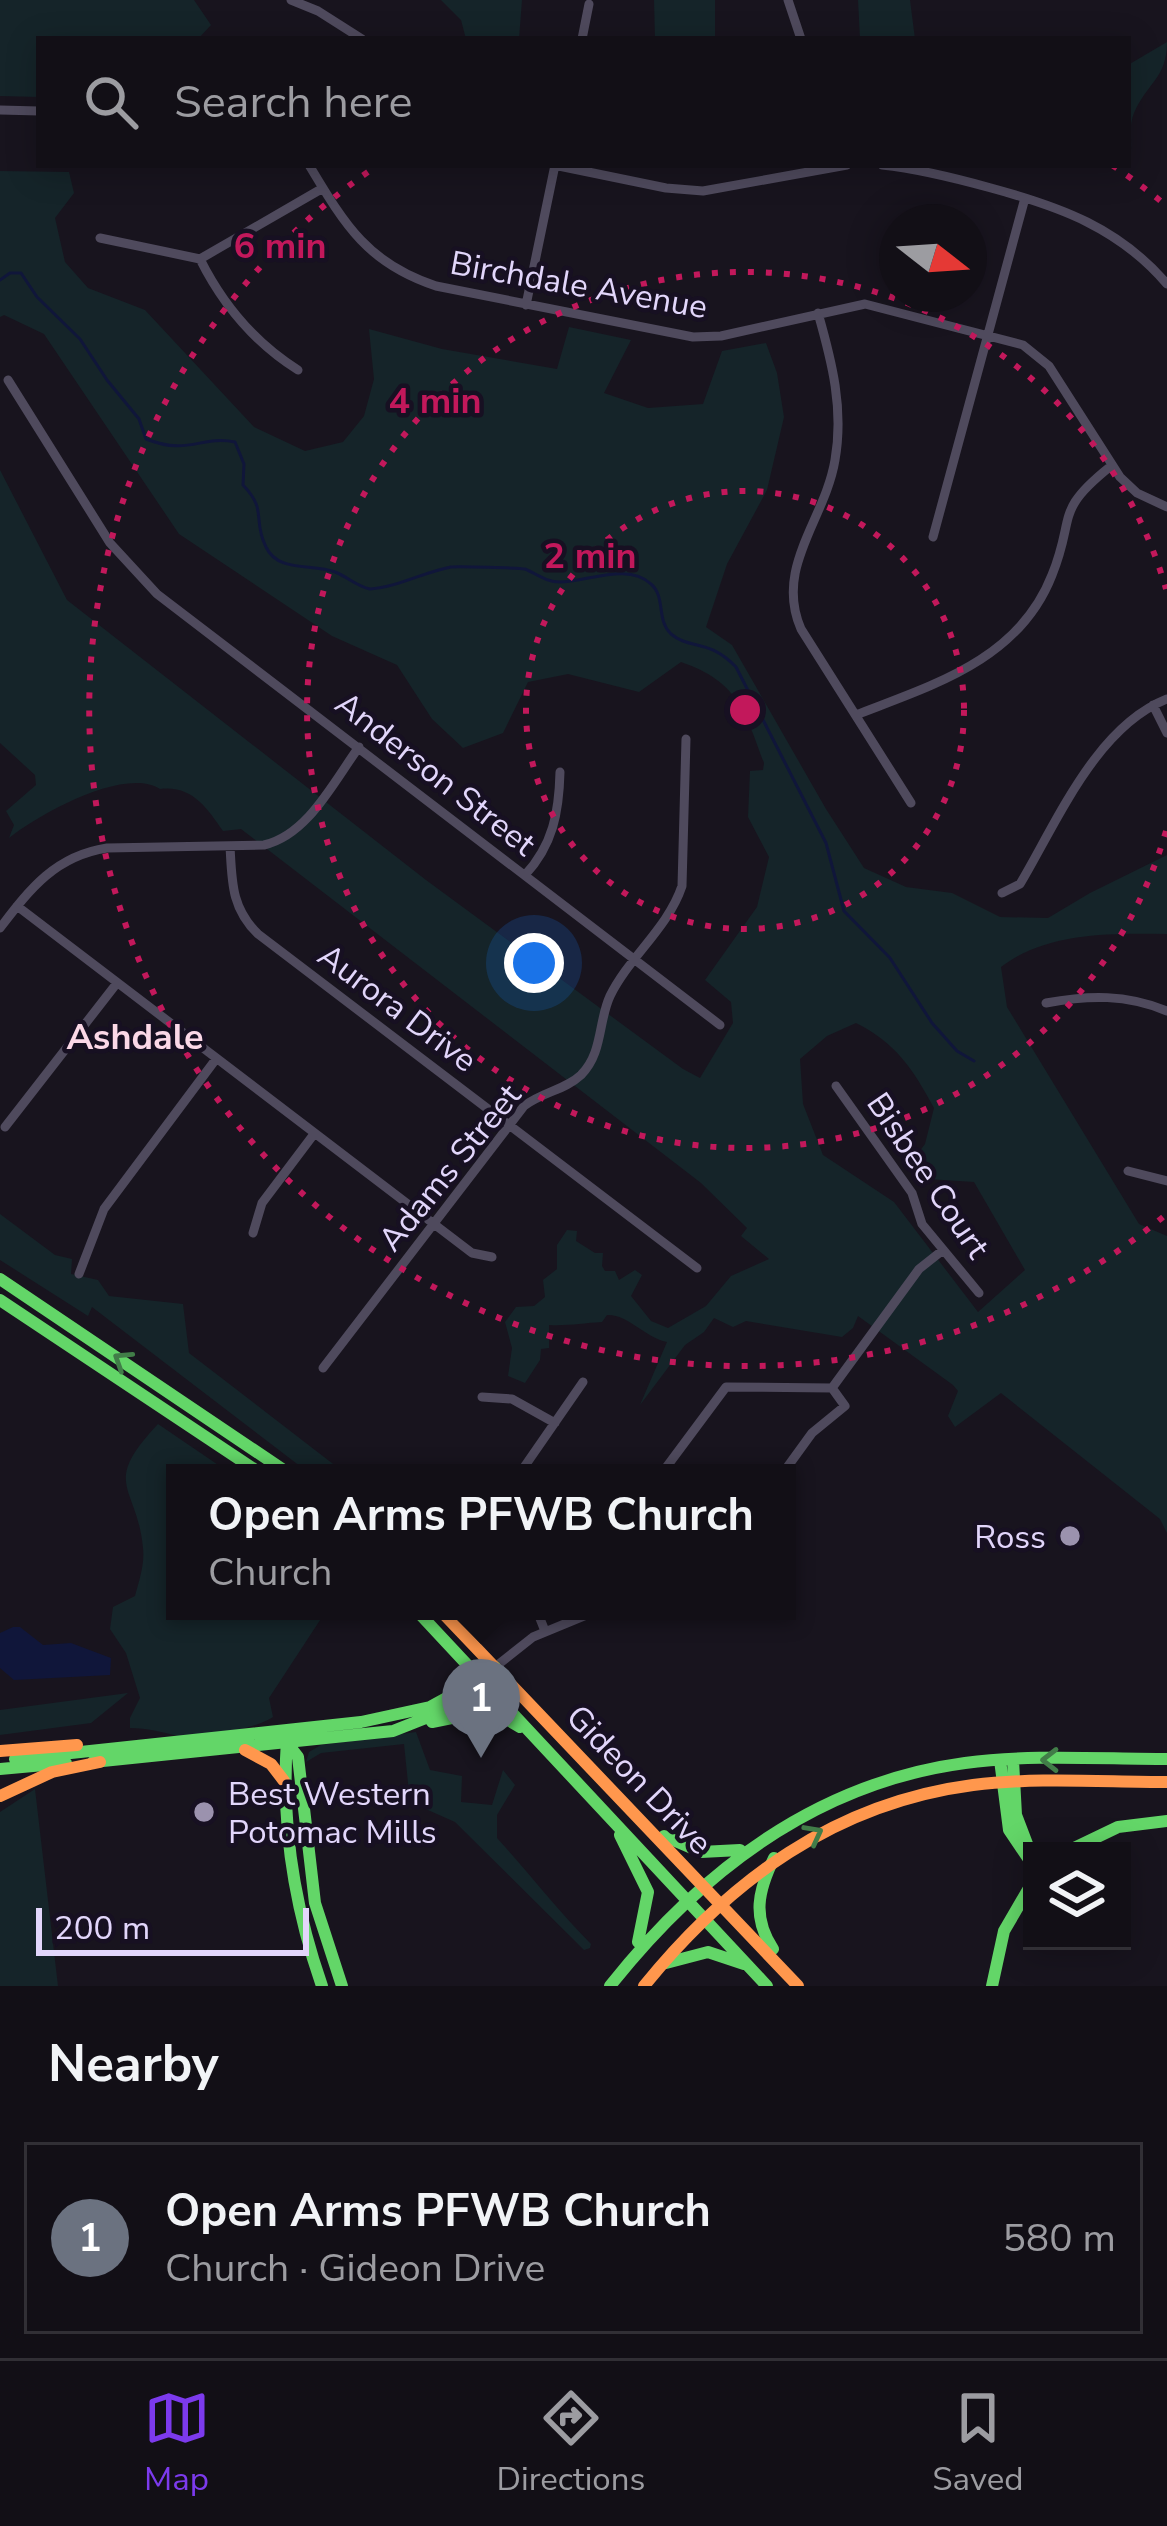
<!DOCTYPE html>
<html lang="en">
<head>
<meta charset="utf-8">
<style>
	:root { --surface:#120f16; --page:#1b181f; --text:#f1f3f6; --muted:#9c9ca1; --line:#312f35; --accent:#7c3aed }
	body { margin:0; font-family:"Nunito Sans",sans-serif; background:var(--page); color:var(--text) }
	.controls { position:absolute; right:36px; bottom:36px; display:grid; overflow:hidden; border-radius:0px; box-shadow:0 6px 30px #0003 }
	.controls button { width:108px; height:108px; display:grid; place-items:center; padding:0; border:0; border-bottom:3px solid var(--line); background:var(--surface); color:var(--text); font:60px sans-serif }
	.compass { position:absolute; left:879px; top:204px; width:108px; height:108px; border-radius:50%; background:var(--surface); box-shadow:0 6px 30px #0003; rotate:107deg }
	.scale { position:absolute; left:36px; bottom:30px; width:273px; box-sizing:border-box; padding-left:12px; border:6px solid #e2d6fb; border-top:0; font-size:33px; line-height:42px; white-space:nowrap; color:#e2d6fb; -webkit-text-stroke:9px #171022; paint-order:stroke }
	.you { position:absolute; left:534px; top:963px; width:42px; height:42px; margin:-30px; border:9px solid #fff; border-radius:50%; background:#1a73e8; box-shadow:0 0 0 18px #1a73e833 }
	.badge { display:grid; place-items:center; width:78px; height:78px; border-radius:50%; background:var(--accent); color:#fff; font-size:39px; font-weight:700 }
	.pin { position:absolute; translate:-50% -99px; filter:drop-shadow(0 3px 6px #0008) }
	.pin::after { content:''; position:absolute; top:63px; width:42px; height:36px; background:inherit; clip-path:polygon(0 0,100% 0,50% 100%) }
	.popup { position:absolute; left:166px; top:1464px; width:630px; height:156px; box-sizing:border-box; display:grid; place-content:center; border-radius:0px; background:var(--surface); filter:drop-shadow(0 3px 9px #0005); font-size:39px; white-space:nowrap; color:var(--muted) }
	.popup b { font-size:45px; color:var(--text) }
	.popup::after { content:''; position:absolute; left:50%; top:100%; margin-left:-24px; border:24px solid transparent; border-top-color:var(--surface) }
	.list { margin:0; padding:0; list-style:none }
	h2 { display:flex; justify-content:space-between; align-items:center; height:156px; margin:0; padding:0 48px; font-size:51px }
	h2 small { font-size:39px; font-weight:400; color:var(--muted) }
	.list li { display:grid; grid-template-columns:78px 1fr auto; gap:36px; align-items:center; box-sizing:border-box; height:192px; margin:0 24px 24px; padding:0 24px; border:3px solid var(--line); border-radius:0px }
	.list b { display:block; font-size:45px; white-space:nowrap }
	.list p { margin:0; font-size:39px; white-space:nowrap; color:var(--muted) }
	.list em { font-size:39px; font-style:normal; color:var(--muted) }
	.icon { flex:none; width:66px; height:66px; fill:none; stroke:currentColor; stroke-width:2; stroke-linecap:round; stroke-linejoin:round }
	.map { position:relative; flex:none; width:1167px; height:1986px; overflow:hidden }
	.search { position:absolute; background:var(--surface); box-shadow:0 6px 30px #0003; left:36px; right:36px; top:36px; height:132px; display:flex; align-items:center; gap:30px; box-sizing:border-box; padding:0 42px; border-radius:0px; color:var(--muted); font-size:45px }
	.sheet { height:372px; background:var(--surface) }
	nav { display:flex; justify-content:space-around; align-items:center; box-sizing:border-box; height:168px; border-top:3px solid var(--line); background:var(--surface); font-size:33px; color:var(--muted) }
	nav a { display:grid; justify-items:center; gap:6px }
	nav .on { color:var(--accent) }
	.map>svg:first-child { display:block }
	.green { fill:#152429; fill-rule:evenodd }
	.water { fill:#10163a }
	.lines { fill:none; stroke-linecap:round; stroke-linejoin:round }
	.stream { stroke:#10163a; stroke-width:3 }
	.street { stroke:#4f4a5d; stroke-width:9 }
	.fast { stroke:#63d668; stroke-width:12 }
	.slow { stroke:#ff974d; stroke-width:12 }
	.oneway { stroke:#417d48 }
	.ring { fill:none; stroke:#c2185b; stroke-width:6; stroke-dasharray:6 12 }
	.poi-dot { fill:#9b92ae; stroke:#171022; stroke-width:4.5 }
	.labels { text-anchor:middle; stroke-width:9; stroke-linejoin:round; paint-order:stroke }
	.street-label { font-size:33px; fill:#e2d6fb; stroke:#171022 }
	.poi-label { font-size:33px; fill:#e2d6fb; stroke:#171022; text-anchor:end }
	.neighbourhood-label { font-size:36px; font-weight:bold; fill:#fbd8e7; stroke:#171022 }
	.centre { fill:#c2185b; stroke:#171022; stroke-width:6 }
	.ring-label { font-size:36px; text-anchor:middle; font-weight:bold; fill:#c2185b; stroke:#171022; stroke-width:9; stroke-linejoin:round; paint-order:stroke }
</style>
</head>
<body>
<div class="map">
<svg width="1167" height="1986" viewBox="0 0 1167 1986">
	<rect width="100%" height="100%" fill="#18141e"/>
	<path class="green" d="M0,0H194L211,25L198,39H39V97L0,96Z
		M441,0H522L519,39H466L461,20Z
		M654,0H715V39H655Z
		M858,0H910L915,39H860Z
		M1167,42C1167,78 1147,83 1134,113C1127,129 1135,148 1128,161V65Z
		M0,171L69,172L74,193L55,218L65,262L88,288L145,310L254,427L305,451L343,442L364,416L374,379L369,329L442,349L557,369L569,327L631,340L604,393L648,408L703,404L722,351L766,343L777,373L784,417L767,490L727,564L706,627L732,645L826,809L864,868L906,887L952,893L1000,917L1048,918L1090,893L1167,855V934C1112,933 1046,932 1001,967L1007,1007L1139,1224L1167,1236V1533L1160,1519L1001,1393L955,1427L948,1416L958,1391L953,1385L858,1316L853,1328L842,1337L746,1321L733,1327L714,1318L704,1332L685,1345L640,1405L667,1342C644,1337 628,1314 607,1315L602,1322C583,1323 568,1326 549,1325V1348L541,1349L540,1360L525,1383L508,1376L512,1348L505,1322L516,1307L534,1306L545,1297L543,1280L557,1269V1245L567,1230L577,1231L576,1241L595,1253H603L602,1266L605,1271H615L619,1280L635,1270L642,1275L631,1296L651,1321L668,1328L706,1306L731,1276L769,1259L741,1236L747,1228L701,1183L241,829L223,831C207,808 192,785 160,789C125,766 39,814 9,838L14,825L6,811L36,785L35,775L0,743V470L67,600L426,880L683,1069L700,1078L733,1023L731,1002L705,980L757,907L769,857L748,817L750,771L763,770L764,763C744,709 738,682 681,662L639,692L568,674L528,682L503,733L463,748L432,719L397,665L332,636L179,534L44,334L4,315L0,317ZM856,1023C896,1043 913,1069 934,1108L925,1144L916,1156L928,1179L974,1182L1025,1270L978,1312L894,1202L823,1155L803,1104L800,1059L827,1036Z
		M0,1214L55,1255L72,1259L71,1274L98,1280L109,1296L183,1304L189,1353L337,1467L332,1473H309L92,1307L88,1316L0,1260Z
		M158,1424L230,1473H175V1611H326L269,1698L273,1717C256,1729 199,1739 178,1736C161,1732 148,1728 130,1728V1718L140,1698L126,1653L110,1629L113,1607L135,1596C139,1581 145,1564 143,1548C137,1484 100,1486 158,1424Z
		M128,1693L91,1723L0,1735V1710Z
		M416,1732L430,1770L462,1776L461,1802L492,1805L503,1770L515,1785L497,1815V1838C529,1873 557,1910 591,1944L590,1948L584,1950L455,1822L410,1802L404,1744L321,1753L306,1762L309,1752L321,1745Z
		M35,1789L58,1986H0V1812Z"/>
	<path class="water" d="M13,1627H20L43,1645L71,1643L111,1658L110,1675L14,1680L0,1668V1633Z"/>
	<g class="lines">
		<path class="stream" d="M0,280L10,273H21L37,297L80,339L107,380L139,419L146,439C189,456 201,435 235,442L244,464L243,485C268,511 252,519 266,547C278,573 312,563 335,572C348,577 356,586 370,589C398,587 424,572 451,567C457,566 521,568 525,569C537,574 546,582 560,582C587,582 628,562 651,584C666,597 656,620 671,634C690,650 708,638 736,667L826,843L844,911L890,958L932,1023L957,1051L974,1061"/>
		<path class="street" d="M291,0L318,11L362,39
			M788,0L801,39
			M582,39L589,4
			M0,110L39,111
			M309,165C345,225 367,263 436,286L693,337L721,336L865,304L1023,345L1049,366L1120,477L1137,493L1167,507
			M554,165L666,188L703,191L847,165
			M882,165C920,169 955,178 991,188C1061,207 1119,228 1167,284
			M100,238L200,259L323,188
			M200,259C223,305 255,343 298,370
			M526,305L555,165
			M818,313C832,362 844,409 835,460C825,520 774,567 801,629L911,803
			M8,380L110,543L157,594L720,1025
			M933,537L1025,198
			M1153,705L1167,733
			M856,715C933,685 1019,660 1052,575C1076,516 1053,512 1111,466
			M230,846C232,881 231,908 258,934L697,1268
			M525,875C553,845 559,812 560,772
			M1002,893L1020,884C1057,822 1096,727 1167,699
			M17,906L472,1253L492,1257
			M0,928C30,889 55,856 107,848L264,845C308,835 334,781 359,747
			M1046,1003C1089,995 1126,994 1167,1011
			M836,1086L912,1193L922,1224L979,1293
			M5,1127L117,983
			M1128,1171L1167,1181
			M253,1233L262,1203L314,1134
			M79,1274L104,1209L216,1059
			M323,1368L524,1106C542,1092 565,1090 581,1075C603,1053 598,1022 610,996C629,957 668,928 682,886L686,739
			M832,1388L919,1269L943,1250
			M482,1397L512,1399L555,1423
			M411,1472L412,1473
			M520,1473L583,1382
			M662,1473L726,1387L832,1388
			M783,1473L812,1433L845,1406L832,1388
			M537,1611L545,1631
			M495,1667L533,1637L596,1611"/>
		<path class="fast" d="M0,1279L288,1473
			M0,1300L260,1473
			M417,1611L767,1986
			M432,1722L491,1710L520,1727
			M287,1740C281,1825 294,1906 322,1986
			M287,1743L298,1757L315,1903L342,1986
			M15,1759L361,1722L430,1707L481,1679
			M1000,1760L1009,1830L1032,1864
			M1013,1760L1016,1815L1032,1857
			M93,1762L393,1731L436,1714L495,1667
			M0,1769L66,1763
			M620,1835L648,1892L638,1942
			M664,1836L701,1852L740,1850
			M1068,1851L1118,1827L1167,1821
			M773,1949C752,1917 758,1891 774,1858
			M666,1963L708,1952L744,1964
			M610,1986C701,1871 816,1783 965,1763C1032,1754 1100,1759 1167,1759
			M992,1986L1004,1931L1032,1883"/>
		<path class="slow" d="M441,1611L798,1986
			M245,1750L271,1764L284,1781
			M0,1751L77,1745
			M0,1796L52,1772L100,1762
			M644,1986C730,1880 835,1803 973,1785C1037,1777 1103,1782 1167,1782"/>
	</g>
	<defs><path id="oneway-chevron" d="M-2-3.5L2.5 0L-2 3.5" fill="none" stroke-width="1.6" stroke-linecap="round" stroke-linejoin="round" transform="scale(3)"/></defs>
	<g class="oneway">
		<use href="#oneway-chevron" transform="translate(122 1360) rotate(-147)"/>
		<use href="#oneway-chevron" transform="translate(1050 1760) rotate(-180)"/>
		<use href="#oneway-chevron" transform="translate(814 1834) rotate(-28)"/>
	</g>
	<g class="ring">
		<circle cx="745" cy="710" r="219"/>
		<path d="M1166 831A438 438 0 1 1 1166 589"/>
		<path d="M1163 1217A657 657 0 1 1 378 165M1112 165A657 657 0 0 1 1163 203"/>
	</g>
	<g class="poi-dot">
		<circle cx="1070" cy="1536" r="12"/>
		<circle cx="204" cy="1812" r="12"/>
	</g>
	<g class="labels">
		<g class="street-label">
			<text transform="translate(579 284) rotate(10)" y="12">Birchdale Avenue</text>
			<text transform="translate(436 773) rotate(38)" y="12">Anderson Street</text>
			<text transform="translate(398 1007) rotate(37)" y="12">Aurora Drive</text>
			<text transform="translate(449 1167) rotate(-51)" y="12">Adams Street</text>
			<text transform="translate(929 1175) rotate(56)" y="12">Bisbee Court</text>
			<text transform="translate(640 1779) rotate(46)" y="12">Gideon Drive</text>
		</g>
		<g class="poi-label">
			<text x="1046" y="1548">Ross</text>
			<text x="228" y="1805" text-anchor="start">Best Western<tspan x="228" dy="38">Potomac Mills</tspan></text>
		</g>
		<g class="neighbourhood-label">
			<text x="135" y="1049">Ashdale</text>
		</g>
	</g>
	<circle cx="745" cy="710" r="18" class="centre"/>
	<g class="ring-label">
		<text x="280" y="258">6 min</text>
		<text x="435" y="413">4 min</text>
		<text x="590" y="568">2 min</text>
	</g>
</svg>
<div class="controls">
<button><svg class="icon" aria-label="layers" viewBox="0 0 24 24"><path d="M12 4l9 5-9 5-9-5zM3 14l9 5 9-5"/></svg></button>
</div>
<svg class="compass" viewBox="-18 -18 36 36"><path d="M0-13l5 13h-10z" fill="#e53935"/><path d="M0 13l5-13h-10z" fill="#9c9ca1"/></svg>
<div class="scale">200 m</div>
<div class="you"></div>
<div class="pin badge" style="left:481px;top:1758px;background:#6b7280">1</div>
<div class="popup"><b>Open Arms PFWB Church</b>Church</div>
<div class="search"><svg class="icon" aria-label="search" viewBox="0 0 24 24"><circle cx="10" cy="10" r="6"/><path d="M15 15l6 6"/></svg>Search here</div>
</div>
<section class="sheet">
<h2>Nearby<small></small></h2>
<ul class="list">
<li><span class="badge" style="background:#6b7280">1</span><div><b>Open Arms PFWB Church</b><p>Church · Gideon Drive</p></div><em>580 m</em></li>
</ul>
</section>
<nav>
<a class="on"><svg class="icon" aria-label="map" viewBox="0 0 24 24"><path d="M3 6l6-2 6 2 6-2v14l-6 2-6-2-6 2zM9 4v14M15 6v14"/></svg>Map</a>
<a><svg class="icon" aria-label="directions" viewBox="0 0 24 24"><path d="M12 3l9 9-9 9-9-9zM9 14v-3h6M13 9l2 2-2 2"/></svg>Directions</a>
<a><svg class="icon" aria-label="saved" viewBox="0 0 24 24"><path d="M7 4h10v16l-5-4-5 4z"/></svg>Saved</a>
</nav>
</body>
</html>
